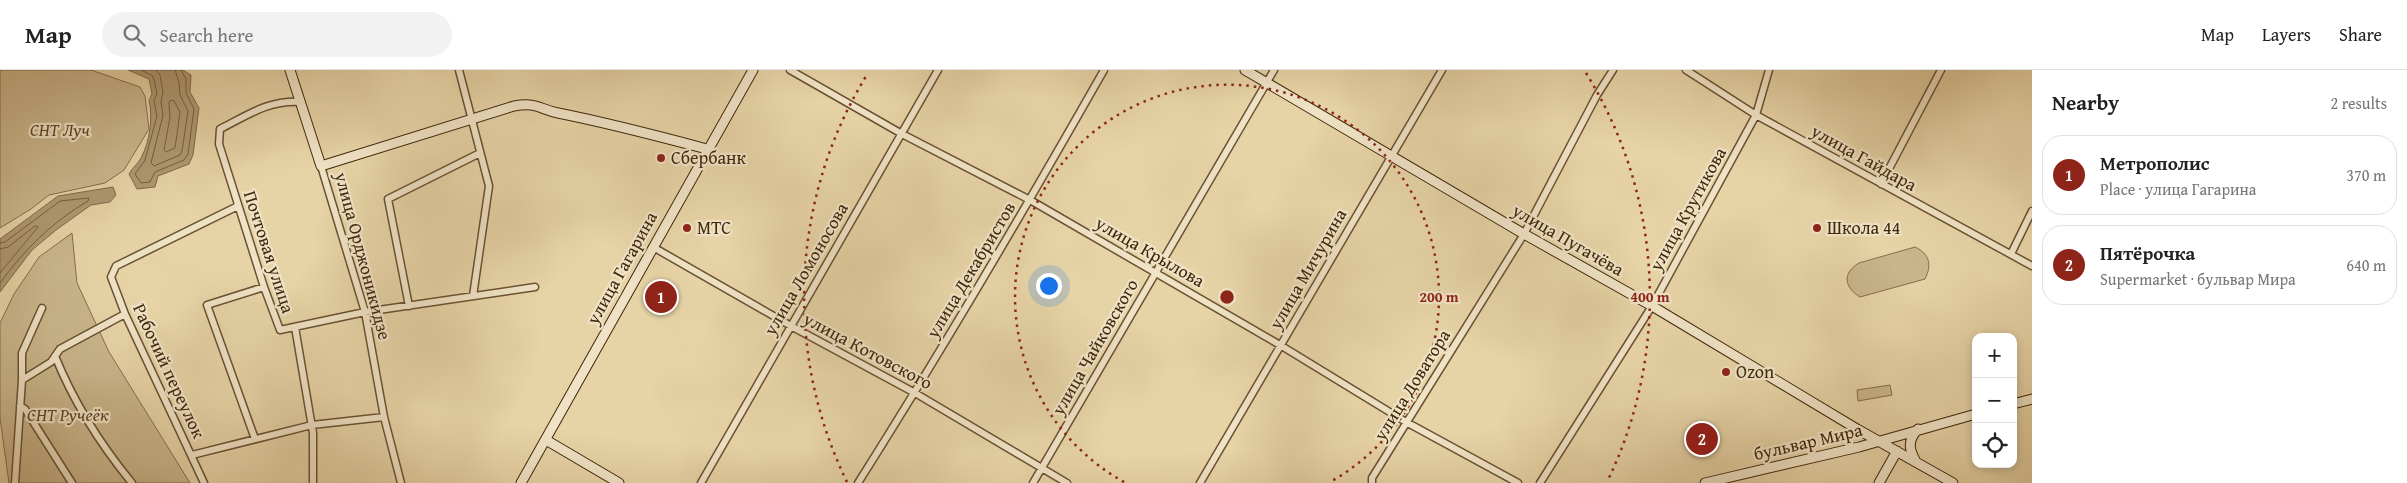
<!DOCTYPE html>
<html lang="en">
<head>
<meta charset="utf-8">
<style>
	:root { --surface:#fff; --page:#f2f2f2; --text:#222; --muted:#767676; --line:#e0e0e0; --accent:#8f2418 }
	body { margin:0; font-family:"Gentium Book Plus",serif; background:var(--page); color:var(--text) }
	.controls { position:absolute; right:15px; bottom:15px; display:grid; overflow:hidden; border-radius:10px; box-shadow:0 2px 8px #0003 }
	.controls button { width:45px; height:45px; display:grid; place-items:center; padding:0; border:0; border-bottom:1px solid var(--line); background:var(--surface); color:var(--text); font:25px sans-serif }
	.you { position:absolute; left:1048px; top:215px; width:18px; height:18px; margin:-12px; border:4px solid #fff; border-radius:50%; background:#1a73e8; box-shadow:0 0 0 8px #1a73e833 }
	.badge { display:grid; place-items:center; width:32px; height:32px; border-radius:50%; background:var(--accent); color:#fff; font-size:16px; font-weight:700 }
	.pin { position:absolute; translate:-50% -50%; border:2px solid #fff; box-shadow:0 1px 5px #0006 }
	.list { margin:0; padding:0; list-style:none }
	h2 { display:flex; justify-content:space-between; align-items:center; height:65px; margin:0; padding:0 20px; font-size:21px }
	h2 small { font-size:16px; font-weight:400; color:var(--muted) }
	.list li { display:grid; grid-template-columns:32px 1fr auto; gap:15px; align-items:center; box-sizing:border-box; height:80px; margin:0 10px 10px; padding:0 10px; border:1px solid var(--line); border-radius:20px }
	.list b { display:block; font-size:19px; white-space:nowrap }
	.list p { margin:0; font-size:16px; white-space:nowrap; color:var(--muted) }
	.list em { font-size:16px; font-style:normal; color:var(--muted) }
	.icon { flex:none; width:28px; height:28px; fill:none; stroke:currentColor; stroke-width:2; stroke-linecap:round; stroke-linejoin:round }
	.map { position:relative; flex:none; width:2032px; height:413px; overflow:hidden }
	header { display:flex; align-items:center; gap:30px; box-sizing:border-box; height:70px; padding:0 25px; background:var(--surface); border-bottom:1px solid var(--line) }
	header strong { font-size:24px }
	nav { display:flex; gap:28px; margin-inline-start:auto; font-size:18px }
	.search { width:350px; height:45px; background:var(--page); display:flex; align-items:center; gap:12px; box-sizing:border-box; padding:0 18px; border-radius:28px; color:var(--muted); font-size:19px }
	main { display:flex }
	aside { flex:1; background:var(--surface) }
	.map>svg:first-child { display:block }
	.green { fill:#cab68c; stroke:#856e4c }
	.water { fill:#ae9871; stroke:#826a48 }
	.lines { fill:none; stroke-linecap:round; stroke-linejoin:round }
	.shore { stroke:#775f3e; stroke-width:1 }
	.street-casing { stroke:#6a5132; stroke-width:9 }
	.secondary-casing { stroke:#40260b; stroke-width:11 }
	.street { stroke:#efe2c5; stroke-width:6 }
	.secondary { stroke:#efe2c5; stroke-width:9 }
	.ring { fill:none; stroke:#8f2418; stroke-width:2.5; stroke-dasharray:2.5 5 }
	.poi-dot { fill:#8f2418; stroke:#efe2c5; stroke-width:2 }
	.labels { text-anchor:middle; stroke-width:4.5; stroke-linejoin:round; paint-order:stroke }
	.park-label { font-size:18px; font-style:italic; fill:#5c4325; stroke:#efe2c5 }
	.poi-label { font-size:18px; fill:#40260b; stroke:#efe2c5; text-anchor:start }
	.street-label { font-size:18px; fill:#40260b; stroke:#efe2c5 }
	.centre { fill:#8f2418; stroke:#efe2c5; stroke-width:2.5 }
	.ring-label { font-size:15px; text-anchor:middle; font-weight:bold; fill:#8f2418; stroke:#efe2c5; stroke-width:4.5; stroke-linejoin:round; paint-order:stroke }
</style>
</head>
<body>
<header>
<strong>Map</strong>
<div class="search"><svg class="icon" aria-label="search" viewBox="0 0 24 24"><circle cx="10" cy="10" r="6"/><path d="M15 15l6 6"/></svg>Search here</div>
<nav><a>Map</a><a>Layers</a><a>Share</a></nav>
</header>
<main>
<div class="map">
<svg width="2032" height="413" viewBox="0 0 2032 413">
	<rect width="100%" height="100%" fill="#e6d3a6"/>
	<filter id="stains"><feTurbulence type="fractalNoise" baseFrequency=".004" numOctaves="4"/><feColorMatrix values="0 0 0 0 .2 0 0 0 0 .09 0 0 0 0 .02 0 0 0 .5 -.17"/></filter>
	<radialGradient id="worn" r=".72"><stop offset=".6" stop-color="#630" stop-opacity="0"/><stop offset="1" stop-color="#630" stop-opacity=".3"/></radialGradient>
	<path class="green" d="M0,0H91L140,17L145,26L149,59L124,100L105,113L49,125L31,139L0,158Z
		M72,163L77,213L109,282L190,413H9L0,348V253L14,224L39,187Z
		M1915,177C1930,184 1932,195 1925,209L1860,227C1844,217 1842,203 1859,193Z
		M1890,315L1892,325L1858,331L1857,320Z"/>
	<path class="water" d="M128,0H183L191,5L190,22L199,38L193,85L189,94L158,106L155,117L137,119L129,104C132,98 138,94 141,88C150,71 153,48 149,30L152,24L149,9Z
		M113,117L116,125L110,132L91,135L56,160L32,180L0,222V169L58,126Z"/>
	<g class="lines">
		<path class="shore" d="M141,0L153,6L157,23L154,31L157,46L145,90L135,104L141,113L150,112L155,102L184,90L188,84L194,39L186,23V9L181,0
			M156,0L160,5L163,22L161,32L163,45L151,93L154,96L180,85L182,81L188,41L180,25L179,12L175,0
			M171,30L174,31L180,42L175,78L166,82L164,80L170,47L169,33Z
			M0,173L5,172L60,131L89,128L88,131C51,153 26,178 0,213
			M0,179L8,177L35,156L38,157L0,203"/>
		<g class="street-casing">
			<path id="street" d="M459,0L489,116L473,226
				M790,0L902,64L1030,130L1280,275L1406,352L1518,413
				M1686,0L1756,45L2032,196
				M301,32C268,30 248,45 220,59L219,74L264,217L280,260L365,242L535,217
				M321,96L365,242L384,347L401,413
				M1881,114L1941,0
				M653,177L791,256L915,323L1067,413
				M2011,184L2032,141
				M409,236L388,129L480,83
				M295,257L313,363V413
				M55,286C74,333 100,374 132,413
				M22,310V283L42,238
				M20,336L25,339L72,413
				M255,369L207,235L264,217
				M192,385L312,355L384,347
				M15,413L22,310L51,292L60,279L125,244
				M204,413L125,244L111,207L116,196L238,136
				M701,413L938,0
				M858,413C944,277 1025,139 1104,0
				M1033,413L1274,0
				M1200,413L1442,0
				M1372,413V408L1524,164L1597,25L1613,0
				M1540,413L1652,236L1756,45L1769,0"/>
		</g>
		<g class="secondary-casing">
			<path id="secondary" d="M290,0L321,96L514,36C537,32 539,39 558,43C609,53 658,66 707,79
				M1245,0L1524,164L1652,236L1857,359L1953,413
				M2013,334L2032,329
				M546,370L619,413
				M1916,392C1909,379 1907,371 1918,359
				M521,413L753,0
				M1705,413L1859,377L1976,344
				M1879,413L1897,381"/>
		</g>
		<use href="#street" class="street"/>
		<use href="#secondary" class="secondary"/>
	</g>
	<g class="ring">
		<path d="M1124 412A212 212 0 1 1 1330 412"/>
		<path d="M847 412A423 423 0 0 1 868 3M1586 3A423 423 0 0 1 1607 412"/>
	</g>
	<g class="poi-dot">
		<circle cx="661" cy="88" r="5"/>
		<circle cx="687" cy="158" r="5"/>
		<circle cx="1817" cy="158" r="5"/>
		<circle cx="1726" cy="302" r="5"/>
	</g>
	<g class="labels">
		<g class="park-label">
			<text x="60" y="66">СНТ Луч</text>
			<text x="68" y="351">СНТ Ручеёк</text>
		</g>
		<g class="poi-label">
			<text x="671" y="94">Сбербанк</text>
			<text x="697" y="164">МТС</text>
			<text x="1827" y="164">Школа 44</text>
			<text x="1736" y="308">Ozon</text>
		</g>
		<g class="street-label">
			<text transform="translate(1864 88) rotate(29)" y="6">улица Гайдара</text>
			<text transform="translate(1688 139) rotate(-61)" y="6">улица Крутикова</text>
			<text transform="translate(1568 170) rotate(30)" y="6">улица Пугачёва</text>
			<text transform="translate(269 182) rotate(72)" y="6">Почтовая улица</text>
			<text transform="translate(1150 182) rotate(30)" y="6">улица Крылова</text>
			<text transform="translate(363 186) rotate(75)" y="6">улица Орджоникидзе</text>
			<text transform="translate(622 198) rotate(-61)" y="6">улица Гагарина</text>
			<text transform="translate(806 199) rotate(-60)" y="6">улица Ломоносова</text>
			<text transform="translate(1308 199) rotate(-60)" y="6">улица Мичурина</text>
			<text transform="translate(971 200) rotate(-59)" y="6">улица Декабристов</text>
			<text transform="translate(1095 277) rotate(-60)" y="6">улица Чайковского</text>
			<text transform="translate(868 281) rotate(28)" y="6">улица Котовского</text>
			<text transform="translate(169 301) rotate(65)" y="6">Рабочий переулок</text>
			<text transform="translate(1412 315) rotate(-58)" y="6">улица Доватора</text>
			<text transform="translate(1808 372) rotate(-13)" y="6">бульвар Мира</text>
		</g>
	</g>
	<circle cx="1227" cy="227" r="8" class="centre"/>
	<g class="ring-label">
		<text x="1439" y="232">200 m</text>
		<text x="1650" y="232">400 m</text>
	</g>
	<rect width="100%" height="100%" filter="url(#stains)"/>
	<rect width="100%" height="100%" fill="url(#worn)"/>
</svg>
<div class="controls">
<button>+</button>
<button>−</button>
<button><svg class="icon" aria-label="locate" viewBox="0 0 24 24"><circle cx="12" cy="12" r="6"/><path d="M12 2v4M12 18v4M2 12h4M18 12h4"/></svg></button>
</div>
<div class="you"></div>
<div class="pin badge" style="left:661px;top:227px">1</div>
<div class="pin badge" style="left:1702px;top:369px">2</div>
</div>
<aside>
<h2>Nearby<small>2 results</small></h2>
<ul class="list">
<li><span class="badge">1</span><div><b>Метрополис</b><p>Place · улица Гагарина</p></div><em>370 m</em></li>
<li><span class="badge">2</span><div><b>Пятёрочка</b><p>Supermarket · бульвар Мира</p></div><em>640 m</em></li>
</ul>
</aside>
</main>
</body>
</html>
